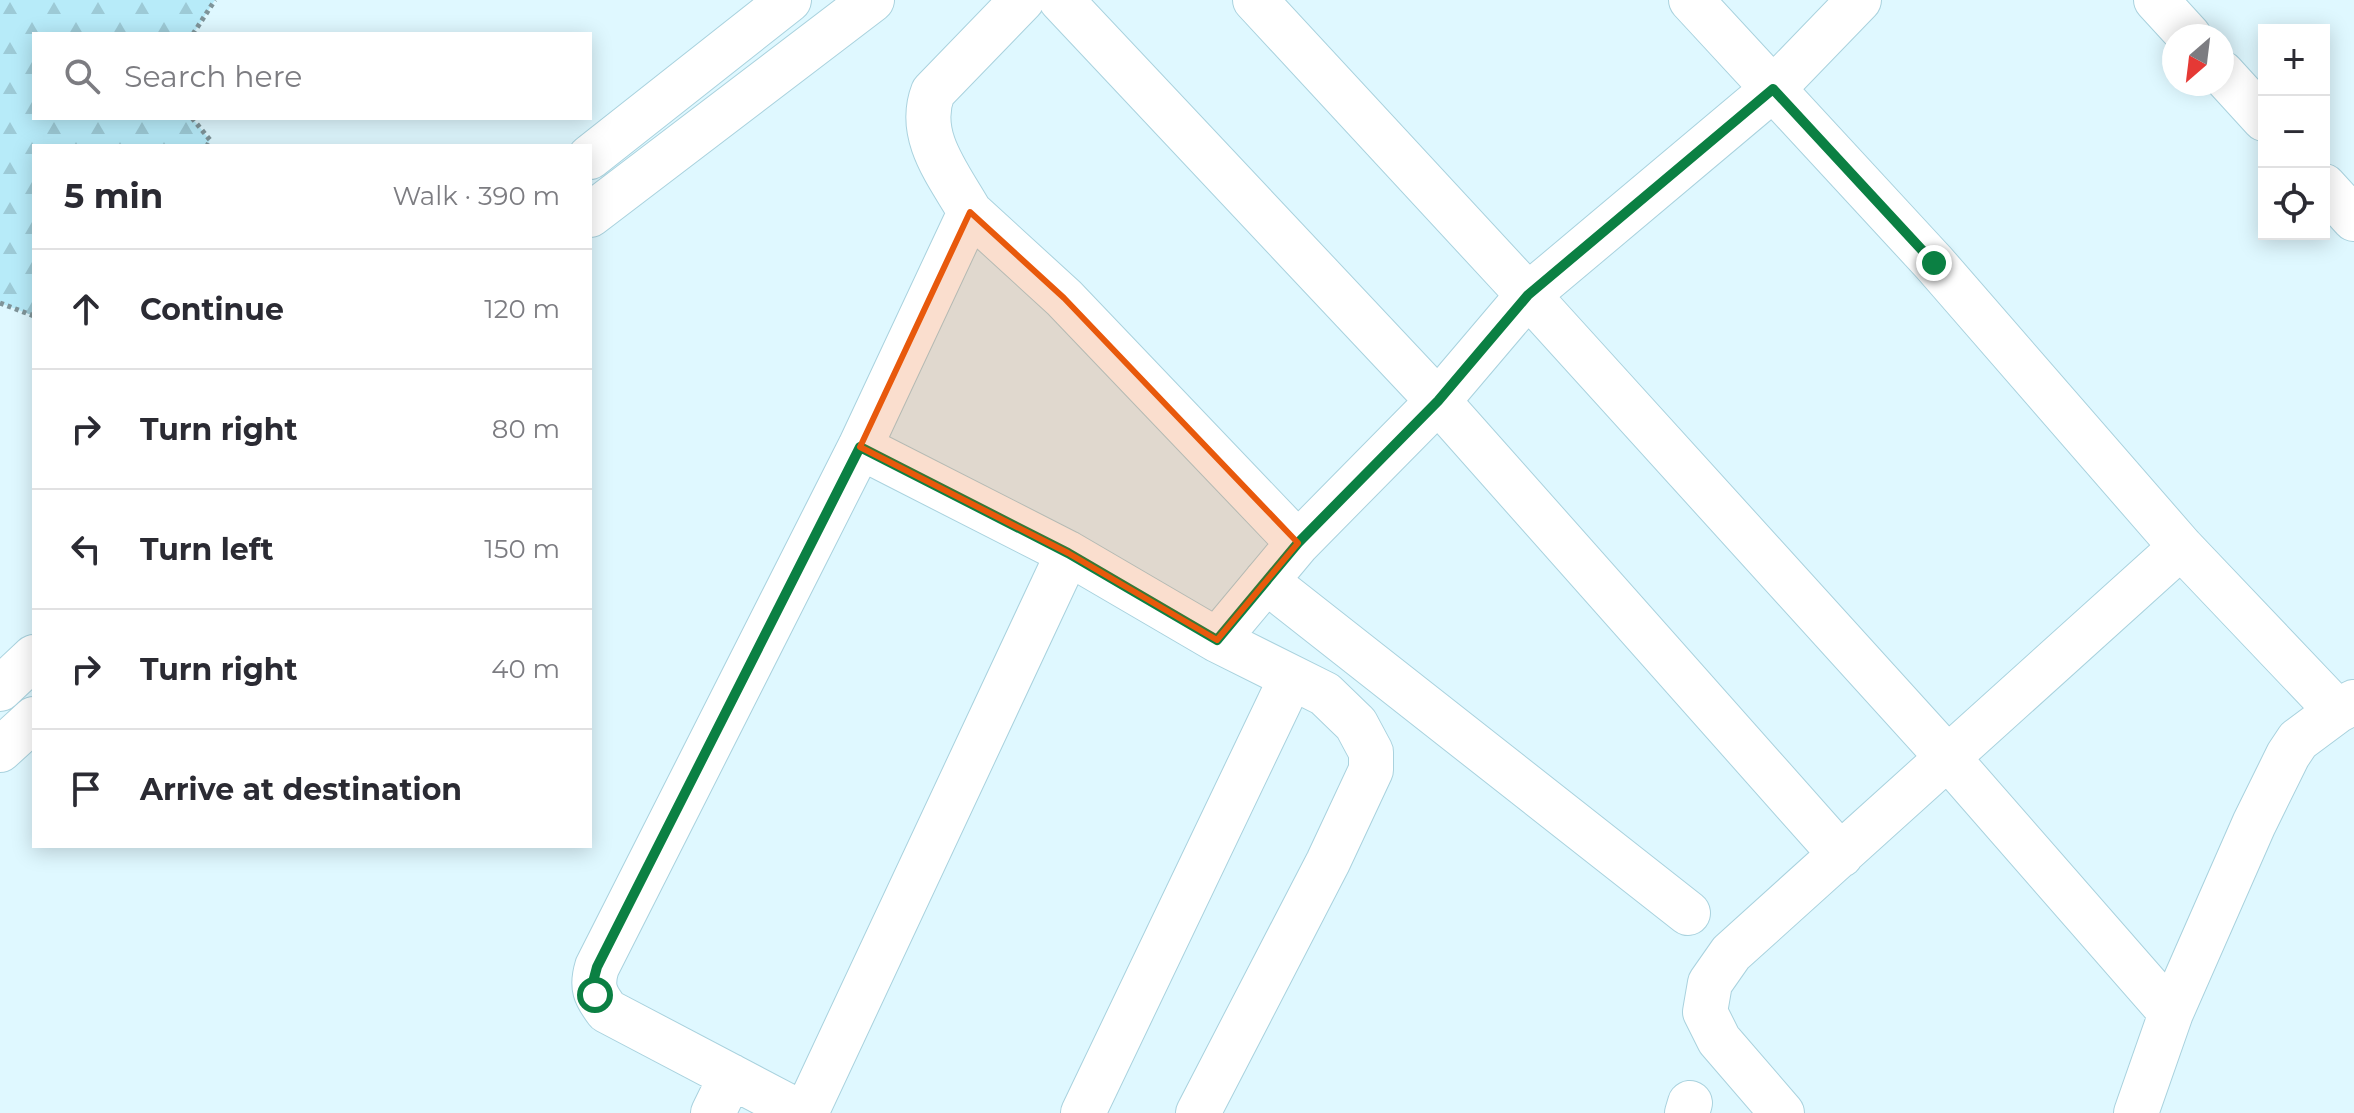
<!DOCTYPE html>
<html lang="en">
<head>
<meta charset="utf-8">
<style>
	:root { --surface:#fff; --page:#f7f7f7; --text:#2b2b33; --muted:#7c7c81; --line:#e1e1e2 }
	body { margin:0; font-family:Montserrat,sans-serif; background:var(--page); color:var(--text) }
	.controls { position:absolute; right:24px; top:24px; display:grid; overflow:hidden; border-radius:0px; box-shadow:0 4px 20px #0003 }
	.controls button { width:72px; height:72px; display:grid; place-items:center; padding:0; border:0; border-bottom:2px solid var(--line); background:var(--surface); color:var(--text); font:40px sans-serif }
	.compass { position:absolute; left:2162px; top:24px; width:72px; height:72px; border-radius:50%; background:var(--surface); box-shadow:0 4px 20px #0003; rotate:208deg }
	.stop { position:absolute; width:24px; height:24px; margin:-18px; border:6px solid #0b8043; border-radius:50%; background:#fff }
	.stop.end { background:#0b8043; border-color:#fff; box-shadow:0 2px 8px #0008 }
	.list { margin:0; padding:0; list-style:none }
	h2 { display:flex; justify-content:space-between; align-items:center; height:104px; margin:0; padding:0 32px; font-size:34px }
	h2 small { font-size:26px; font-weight:400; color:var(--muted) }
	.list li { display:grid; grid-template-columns:52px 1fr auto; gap:24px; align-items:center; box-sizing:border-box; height:120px; padding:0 32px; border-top:2px solid var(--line) }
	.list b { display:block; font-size:30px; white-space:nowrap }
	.list em { font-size:26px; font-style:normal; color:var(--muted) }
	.icon { flex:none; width:44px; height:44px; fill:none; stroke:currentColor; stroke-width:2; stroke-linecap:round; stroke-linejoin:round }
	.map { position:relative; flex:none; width:2354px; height:1113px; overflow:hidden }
	.search { position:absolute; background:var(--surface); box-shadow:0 4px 20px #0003; left:32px; top:32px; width:560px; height:88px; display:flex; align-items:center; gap:20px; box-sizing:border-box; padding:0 28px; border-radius:0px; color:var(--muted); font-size:30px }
	.panel { position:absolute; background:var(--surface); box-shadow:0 4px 20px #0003; left:32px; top:144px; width:560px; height:704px; border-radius:0px }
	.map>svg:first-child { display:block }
	.forest { fill:url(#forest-firs) }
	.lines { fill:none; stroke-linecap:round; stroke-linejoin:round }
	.minor-casing { stroke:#a9d2de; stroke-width:46 }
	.path { stroke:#7f9499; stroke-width:5; stroke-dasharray:4 4; stroke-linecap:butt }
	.minor { stroke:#fff; stroke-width:44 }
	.route { stroke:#0b8043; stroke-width:10 }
	.marked { fill:#e8590c; fill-opacity:0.2; stroke:#e8590c; stroke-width:6; stroke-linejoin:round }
</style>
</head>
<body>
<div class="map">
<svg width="2354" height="1113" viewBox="0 0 2354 1113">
	<defs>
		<pattern id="forest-firs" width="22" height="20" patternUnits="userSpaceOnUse" patternTransform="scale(2)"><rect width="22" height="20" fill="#b7ebf9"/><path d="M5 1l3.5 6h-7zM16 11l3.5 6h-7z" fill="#9dcad6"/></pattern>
	</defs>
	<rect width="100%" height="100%" fill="#dff8ff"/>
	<path class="forest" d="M0,0H215L193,34H34V118H192L210,140L207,146H34V316L0,303Z"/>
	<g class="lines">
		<g class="minor-casing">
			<path id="minor" d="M1061,0L1438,401L1841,855
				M1255,0L1528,295L1949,759L2171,1013
				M1691,0L1934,263L2181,547L2337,711L2354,702
				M2156,0L2189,36
				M2222,73L2264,119
				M590,157L789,0
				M2324,186L2354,219
				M970,212L1064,298L1298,543
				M590,215L872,0
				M860,447L1068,553L1217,640L1325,694L1356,724L1371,752V770L1328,862L1198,1113
				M1266,581L1688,913
				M1217,640L1298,543L1438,401L1528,295L1773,89L1859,0
				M0,689L34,657
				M0,750L34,719
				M713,1113L731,1076
				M801,1113L607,1011C595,995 591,987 597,967L860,447L970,212C949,175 916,136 933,92L1022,0
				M806,1113L1068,553
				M1083,1113L1291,678
				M1687,1113L1690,1103
				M1782,1113L1719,1040L1705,1012L1710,983L1731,953L2181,547
				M2136,1113L2171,1013L2254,824L2288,755L2298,740L2337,711"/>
		</g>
		<path class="path" d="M193,34L215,0
			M192,118L210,140L207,146
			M0,303L34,316"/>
		<use href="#minor" class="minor"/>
	</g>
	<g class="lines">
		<path class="route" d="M595,995L593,982L597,967L860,447L1068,553L1217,640L1298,543L1438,401L1528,295L1773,89L1934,263"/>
	</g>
	<path class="marked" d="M970,212L1064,298L1298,543L1217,640L1068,553L860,447Z"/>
</svg>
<div class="controls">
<button>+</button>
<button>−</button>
<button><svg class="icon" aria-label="locate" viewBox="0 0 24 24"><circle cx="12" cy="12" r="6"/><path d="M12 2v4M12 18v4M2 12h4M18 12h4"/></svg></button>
</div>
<svg class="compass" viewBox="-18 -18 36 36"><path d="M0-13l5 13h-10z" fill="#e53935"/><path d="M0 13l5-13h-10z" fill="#7c7c81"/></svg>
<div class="stop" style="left:595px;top:995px"></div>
<div class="stop end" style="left:1934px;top:263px"></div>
<div class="search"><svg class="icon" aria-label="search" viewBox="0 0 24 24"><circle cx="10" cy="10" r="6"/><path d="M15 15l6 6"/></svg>Search here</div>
<section class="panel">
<h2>5 min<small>Walk · 390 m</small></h2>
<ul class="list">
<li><svg class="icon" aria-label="ahead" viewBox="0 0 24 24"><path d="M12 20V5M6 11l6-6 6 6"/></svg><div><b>Continue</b></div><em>120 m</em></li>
<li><svg class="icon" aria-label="right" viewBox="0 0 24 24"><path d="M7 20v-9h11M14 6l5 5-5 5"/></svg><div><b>Turn right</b></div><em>80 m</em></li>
<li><svg class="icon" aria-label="left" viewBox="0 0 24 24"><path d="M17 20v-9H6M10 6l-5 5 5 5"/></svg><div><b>Turn left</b></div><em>150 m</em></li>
<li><svg class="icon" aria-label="right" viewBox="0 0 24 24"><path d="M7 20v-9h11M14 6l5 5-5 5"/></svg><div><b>Turn right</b></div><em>40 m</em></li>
<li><svg class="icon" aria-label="arrive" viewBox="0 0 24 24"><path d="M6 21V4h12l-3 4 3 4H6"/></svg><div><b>Arrive at destination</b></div></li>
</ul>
</section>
</div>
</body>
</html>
